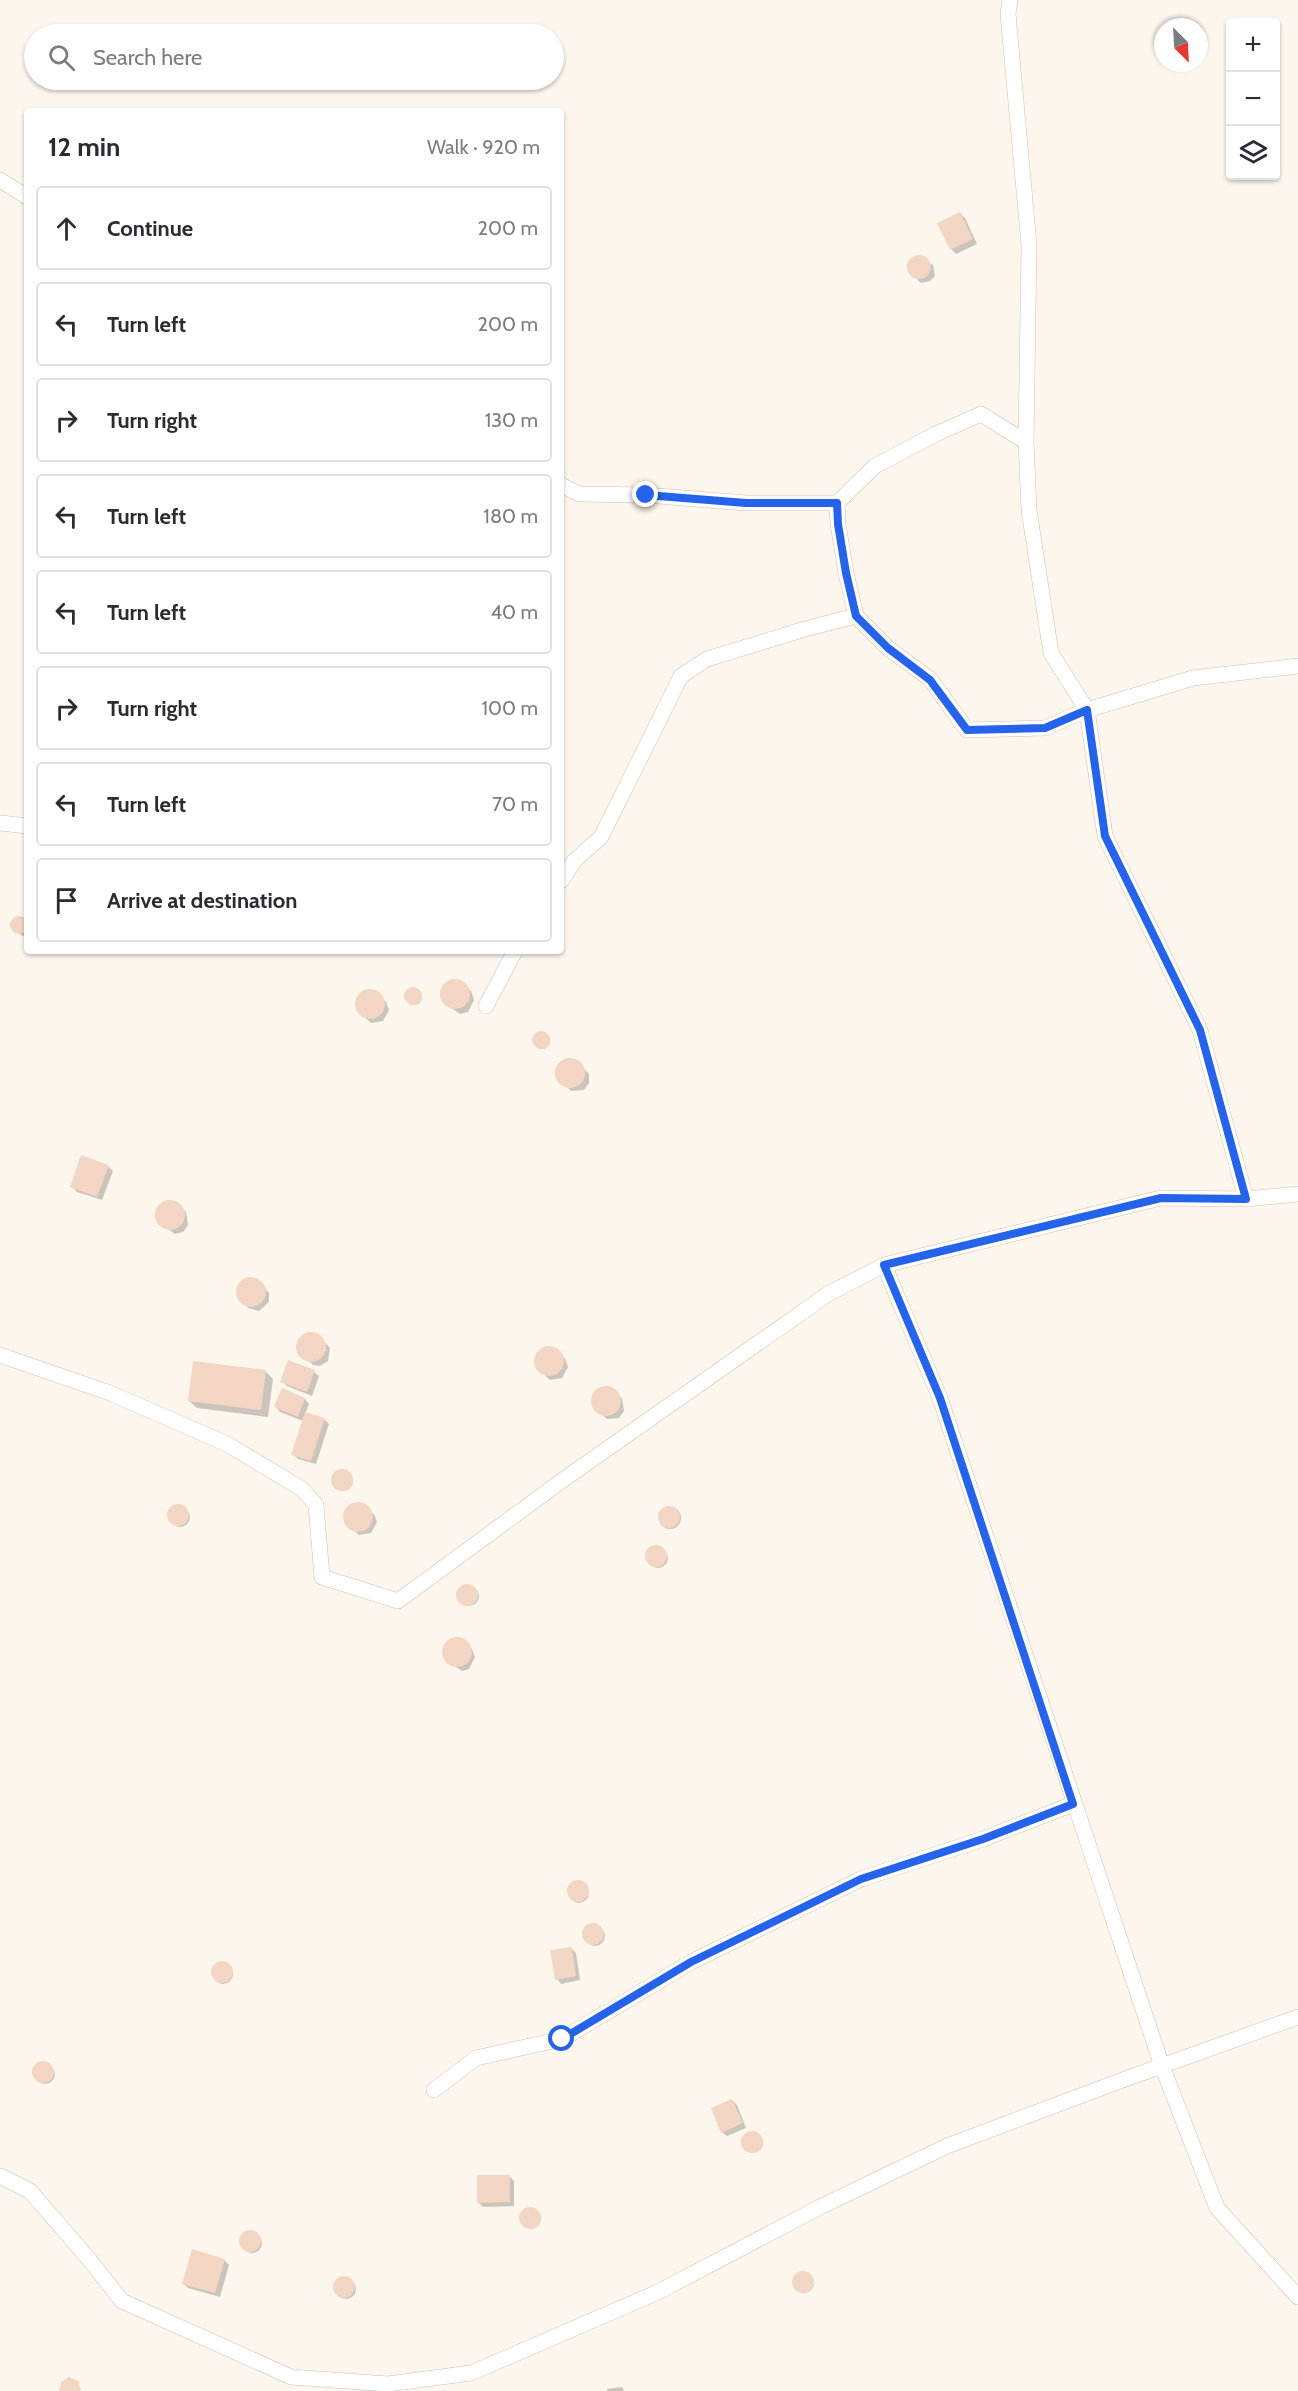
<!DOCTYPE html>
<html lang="en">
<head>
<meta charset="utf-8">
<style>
	:root { --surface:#fff; --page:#f2f2f3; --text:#2b2b33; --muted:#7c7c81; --line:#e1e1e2 }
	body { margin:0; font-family:Cabin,sans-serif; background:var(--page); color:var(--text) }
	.controls { position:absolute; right:18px; top:18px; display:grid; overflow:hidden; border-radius:6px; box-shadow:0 2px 4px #0004 }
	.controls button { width:54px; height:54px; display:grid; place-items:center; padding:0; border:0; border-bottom:2px solid var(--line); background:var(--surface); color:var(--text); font:30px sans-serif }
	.compass { position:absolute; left:1154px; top:18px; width:54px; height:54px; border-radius:50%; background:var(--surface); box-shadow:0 2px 4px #0004; rotate:156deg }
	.stop { position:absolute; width:18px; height:18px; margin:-14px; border:4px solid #2563eb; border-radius:50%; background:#fff }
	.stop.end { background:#2563eb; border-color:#fff; box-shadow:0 2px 6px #0008 }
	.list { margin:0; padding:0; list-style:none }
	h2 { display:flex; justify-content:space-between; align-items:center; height:78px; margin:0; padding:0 24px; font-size:26px }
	h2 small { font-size:20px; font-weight:400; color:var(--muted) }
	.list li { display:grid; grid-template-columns:39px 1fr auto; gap:18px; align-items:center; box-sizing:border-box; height:84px; margin:0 12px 12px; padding:0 12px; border:2px solid var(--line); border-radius:6px }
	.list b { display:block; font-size:22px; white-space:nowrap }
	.list em { font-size:20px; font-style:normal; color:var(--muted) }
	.icon { flex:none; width:33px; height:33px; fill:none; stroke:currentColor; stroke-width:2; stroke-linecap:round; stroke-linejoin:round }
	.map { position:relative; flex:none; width:1298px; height:2391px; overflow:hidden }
	.search { position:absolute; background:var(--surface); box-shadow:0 2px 4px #0004; left:24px; top:24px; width:540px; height:66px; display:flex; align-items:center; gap:15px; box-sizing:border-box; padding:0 21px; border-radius:33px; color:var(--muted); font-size:22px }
	.panel { position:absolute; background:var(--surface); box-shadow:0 2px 4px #0004; left:24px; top:108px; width:540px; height:846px; border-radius:6px }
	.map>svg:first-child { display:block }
	.shadow { fill:#0003 }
	.building { fill:#f3d5c3 }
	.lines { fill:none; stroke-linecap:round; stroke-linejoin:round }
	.minor-casing { stroke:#d1beb0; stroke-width:16 }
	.minor { stroke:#fff; stroke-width:15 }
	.route { stroke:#2563eb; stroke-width:8 }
</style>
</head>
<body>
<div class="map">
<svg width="1298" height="2391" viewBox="0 0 1298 2391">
	<rect width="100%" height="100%" fill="#fdf6ec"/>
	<path class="shadow" d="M960,213L965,218L977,244L956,254L951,249Z
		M919,256L933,265L935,276L930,281L921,283L910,273L908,267L913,258Z
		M23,917L27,919V935L23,936L13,930L12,922L15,918Z
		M459,981L471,991L474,1000L468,1012L460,1014L443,1002L441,995L446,984Z
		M406 997a8 8 0 1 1 16 0a8 8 0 1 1-16 0Z
		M374,991L386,1002L389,1010L383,1021L371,1023L359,1012L356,1005L362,994Z
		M534 1041a8 8 0 1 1 16 0a8 8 0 1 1-16 0Z
		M566,1060L578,1062L589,1074V1083L584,1090L571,1091L557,1077L558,1069Z
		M108,1166L113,1171L102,1200L77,1192L72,1187Z
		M174,1202L186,1212L188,1225L183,1232L175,1234L159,1223L157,1211L162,1204Z
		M246,1279L258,1281L269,1293V1302L259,1311L248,1308L238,1296V1288Z
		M307,1335L319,1336L330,1348L328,1361L320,1366L313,1365L299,1351L298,1343Z
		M549,1348L565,1358L568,1367L562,1378L550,1380L538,1369L536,1362L541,1351Z
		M265,1371L273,1379L268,1417L197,1408L189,1401Z
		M314,1372L319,1376L312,1396L287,1386L282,1381Z
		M605,1387L622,1398L624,1411L619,1418L607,1419L595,1408L592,1401L598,1390Z
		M305,1399L309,1404L305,1414L324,1419L329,1424L316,1464L298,1459L293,1454L303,1421L280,1412L276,1407Z
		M333 1481a10 10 0 1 1 20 0a10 10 0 1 1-20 0Z
		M358,1503L374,1514L377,1522L371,1533L359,1535L347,1524L345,1517L350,1506Z
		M170 1517a10 10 0 1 1 20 0a10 10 0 1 1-20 0Z
		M659 1518a11 11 0 1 1 22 0a11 11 0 1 1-22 0Z
		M648 1558a10 10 0 1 1 20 0a10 10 0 1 1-20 0Z
		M459 1596a10 10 0 1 1 20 0a10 10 0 1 1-20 0Z
		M460,1639L472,1649L475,1657L469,1669L462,1671L446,1660L444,1648L448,1642Z
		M569 1893a10 10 0 1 1 20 0a10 10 0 1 1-20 0Z
		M585 1936a10 10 0 1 1 20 0a10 10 0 1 1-20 0Z
		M571,1948L576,1953L580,1980L561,1984L557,1979Z
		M213 1974a10 10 0 1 1 20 0a10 10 0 1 1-20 0Z
		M35 2074a10 10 0 1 1 20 0a10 10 0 1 1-20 0Z
		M732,2100L737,2105L746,2128L727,2136L722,2132Z
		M743 2143a10 10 0 1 1 20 0a10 10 0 1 1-20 0Z
		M509,2176L514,2181V2206L483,2207L478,2202Z
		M521 2219a10 10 0 1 1 20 0a10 10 0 1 1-20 0Z
		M242 2243a10 10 0 1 1 20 0a10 10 0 1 1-20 0Z
		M224,2260L229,2265L220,2297L188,2288L183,2283Z
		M794 2283a10 10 0 1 1 20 0a10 10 0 1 1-20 0Z
		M336 2289a10 10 0 1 1 20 0a10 10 0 1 1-20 0Z
		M622,2387L624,2391H607V2389Z"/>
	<path class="building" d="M960,212L973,239L950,250L937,223Z
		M907 267a12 12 0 1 1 24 0a12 12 0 1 1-24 0Z
		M10 925a9 9 0 1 1 18 0a9 9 0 1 1-18 0Z
		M440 994a15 15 0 1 1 30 0a15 15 0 1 1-30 0Z
		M404 996a9 9 0 1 1 18 0a9 9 0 1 1-18 0Z
		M355 1004a15 15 0 1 1 30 0a15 15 0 1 1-30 0Z
		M532 1040a9 9 0 1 1 18 0a9 9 0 1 1-18 0Z
		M555 1073a15 15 0 1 1 30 0a15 15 0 1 1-30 0Z
		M81,1155L109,1165L97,1197L70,1187Z
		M155 1215a15 15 0 1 1 30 0a15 15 0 1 1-30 0Z
		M236 1292a15 15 0 1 1 30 0a15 15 0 1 1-30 0Z
		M296 1347a15 15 0 1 1 30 0a15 15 0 1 1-30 0Z
		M534 1361a15 15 0 1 1 30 0a15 15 0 1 1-30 0Z
		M288,1360L315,1370L307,1392L280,1382Z
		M193,1361L266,1370L261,1410L188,1401Z
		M591 1401a15 15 0 1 1 30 0a15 15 0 1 1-30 0Z
		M282,1388L305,1398L298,1417L274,1407Z
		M305,1412L325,1418L311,1461L291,1455Z
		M331 1480a11 11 0 1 1 22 0a11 11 0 1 1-22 0Z
		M343 1517a15 15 0 1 1 30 0a15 15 0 1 1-30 0Z
		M167 1515a11 11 0 1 1 22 0a11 11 0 1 1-22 0Z
		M658 1517a11 11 0 1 1 22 0a11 11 0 1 1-22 0Z
		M645 1556a11 11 0 1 1 22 0a11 11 0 1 1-22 0Z
		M456 1595a11 11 0 1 1 22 0a11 11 0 1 1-22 0Z
		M442 1652a15 15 0 1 1 30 0a15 15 0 1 1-30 0Z
		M567 1891a11 11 0 1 1 22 0a11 11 0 1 1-22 0Z
		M582 1934a11 11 0 1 1 22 0a11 11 0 1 1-22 0Z
		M572,1947L576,1976L555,1980L550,1950Z
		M211 1972a11 11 0 1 1 22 0a11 11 0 1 1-22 0Z
		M32 2072a11 11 0 1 1 22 0a11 11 0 1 1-22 0Z
		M732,2099L743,2123L721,2133L711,2108Z
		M741 2142a11 11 0 1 1 22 0a11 11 0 1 1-22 0Z
		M477,2175H510V2202L477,2203Z
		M519 2218a11 11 0 1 1 22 0a11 11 0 1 1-22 0Z
		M239 2241a11 11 0 1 1 22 0a11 11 0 1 1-22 0Z
		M192,2249L225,2259L215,2293L182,2284Z
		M792 2282a11 11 0 1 1 22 0a11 11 0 1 1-22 0Z
		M333 2287a11 11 0 1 1 22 0a11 11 0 1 1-22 0Z
		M69,2377L78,2381L81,2391H59L61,2382Z"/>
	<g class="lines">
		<g class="minor-casing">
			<path id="minor" d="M1010,0L1008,14L1029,245L1026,442L1029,510L1051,653L1087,710L1105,836L1200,1030L1246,1199
				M0,180L27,197
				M1026,442L981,414L936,434L875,466L837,503L838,524L846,573L856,616L888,648L930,679L967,730L1045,728L1087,710L1193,678L1298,666
				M561,485L579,494L646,495L746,503H837
				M0,823L27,826
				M561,881L575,860L601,837L681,676L707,659L805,629L856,616
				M486,1006L515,951
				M884,1265L940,1398L1162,2066L1217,2208L1298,2297
				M0,1355L110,1393L227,1444L302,1489L316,1505L322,1577L398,1601L560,1482L828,1294L884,1265L1161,1198L1246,1199L1298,1194
				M434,2090L476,2058L562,2039L691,1962L861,1879L983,1839L1073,1804
				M0,2176L30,2191L88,2258L122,2301L291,2377L388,2384L471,2373L658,2292L820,2207L947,2146L1128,2078L1298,2017"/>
		</g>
		<use href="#minor" class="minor"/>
	</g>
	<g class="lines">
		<path class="route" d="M562,2039L691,1962L861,1879L983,1839L1073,1804L940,1398L884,1265L1161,1198L1246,1199L1200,1030L1105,836L1087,710L1045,728L967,730L930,680L888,648L856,616L846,573L838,524L837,503H746L646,495"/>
	</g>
</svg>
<div class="controls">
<button>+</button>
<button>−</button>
<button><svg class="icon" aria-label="layers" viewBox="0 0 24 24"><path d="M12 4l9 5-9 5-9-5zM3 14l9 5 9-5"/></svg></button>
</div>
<svg class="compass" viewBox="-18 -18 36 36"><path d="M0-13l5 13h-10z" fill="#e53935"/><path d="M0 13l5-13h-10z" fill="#7c7c81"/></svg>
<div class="stop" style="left:562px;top:2039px"></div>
<div class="stop end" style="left:646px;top:495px"></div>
<div class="search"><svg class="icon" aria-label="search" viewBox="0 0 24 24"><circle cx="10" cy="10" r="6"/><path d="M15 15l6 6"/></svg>Search here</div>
<section class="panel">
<h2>12 min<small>Walk · 920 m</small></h2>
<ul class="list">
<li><svg class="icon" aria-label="ahead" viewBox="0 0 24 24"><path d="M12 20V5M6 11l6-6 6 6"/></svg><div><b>Continue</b></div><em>200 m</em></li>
<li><svg class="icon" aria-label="left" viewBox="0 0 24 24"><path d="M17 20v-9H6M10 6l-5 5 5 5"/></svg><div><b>Turn left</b></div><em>200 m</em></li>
<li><svg class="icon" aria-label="right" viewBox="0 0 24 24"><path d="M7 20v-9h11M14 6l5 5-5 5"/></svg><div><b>Turn right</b></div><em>130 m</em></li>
<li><svg class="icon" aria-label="left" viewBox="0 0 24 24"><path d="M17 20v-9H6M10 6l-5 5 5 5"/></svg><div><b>Turn left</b></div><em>180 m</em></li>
<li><svg class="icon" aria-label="left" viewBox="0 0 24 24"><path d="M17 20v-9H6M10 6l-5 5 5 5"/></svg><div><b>Turn left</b></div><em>40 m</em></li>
<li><svg class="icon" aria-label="right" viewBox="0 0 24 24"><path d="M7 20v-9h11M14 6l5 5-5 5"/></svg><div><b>Turn right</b></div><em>100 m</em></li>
<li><svg class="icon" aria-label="left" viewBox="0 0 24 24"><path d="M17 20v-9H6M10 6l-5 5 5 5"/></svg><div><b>Turn left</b></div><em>70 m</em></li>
<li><svg class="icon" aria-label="arrive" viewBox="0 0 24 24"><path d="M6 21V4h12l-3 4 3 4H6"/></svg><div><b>Arrive at destination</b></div></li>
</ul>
</section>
</div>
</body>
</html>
